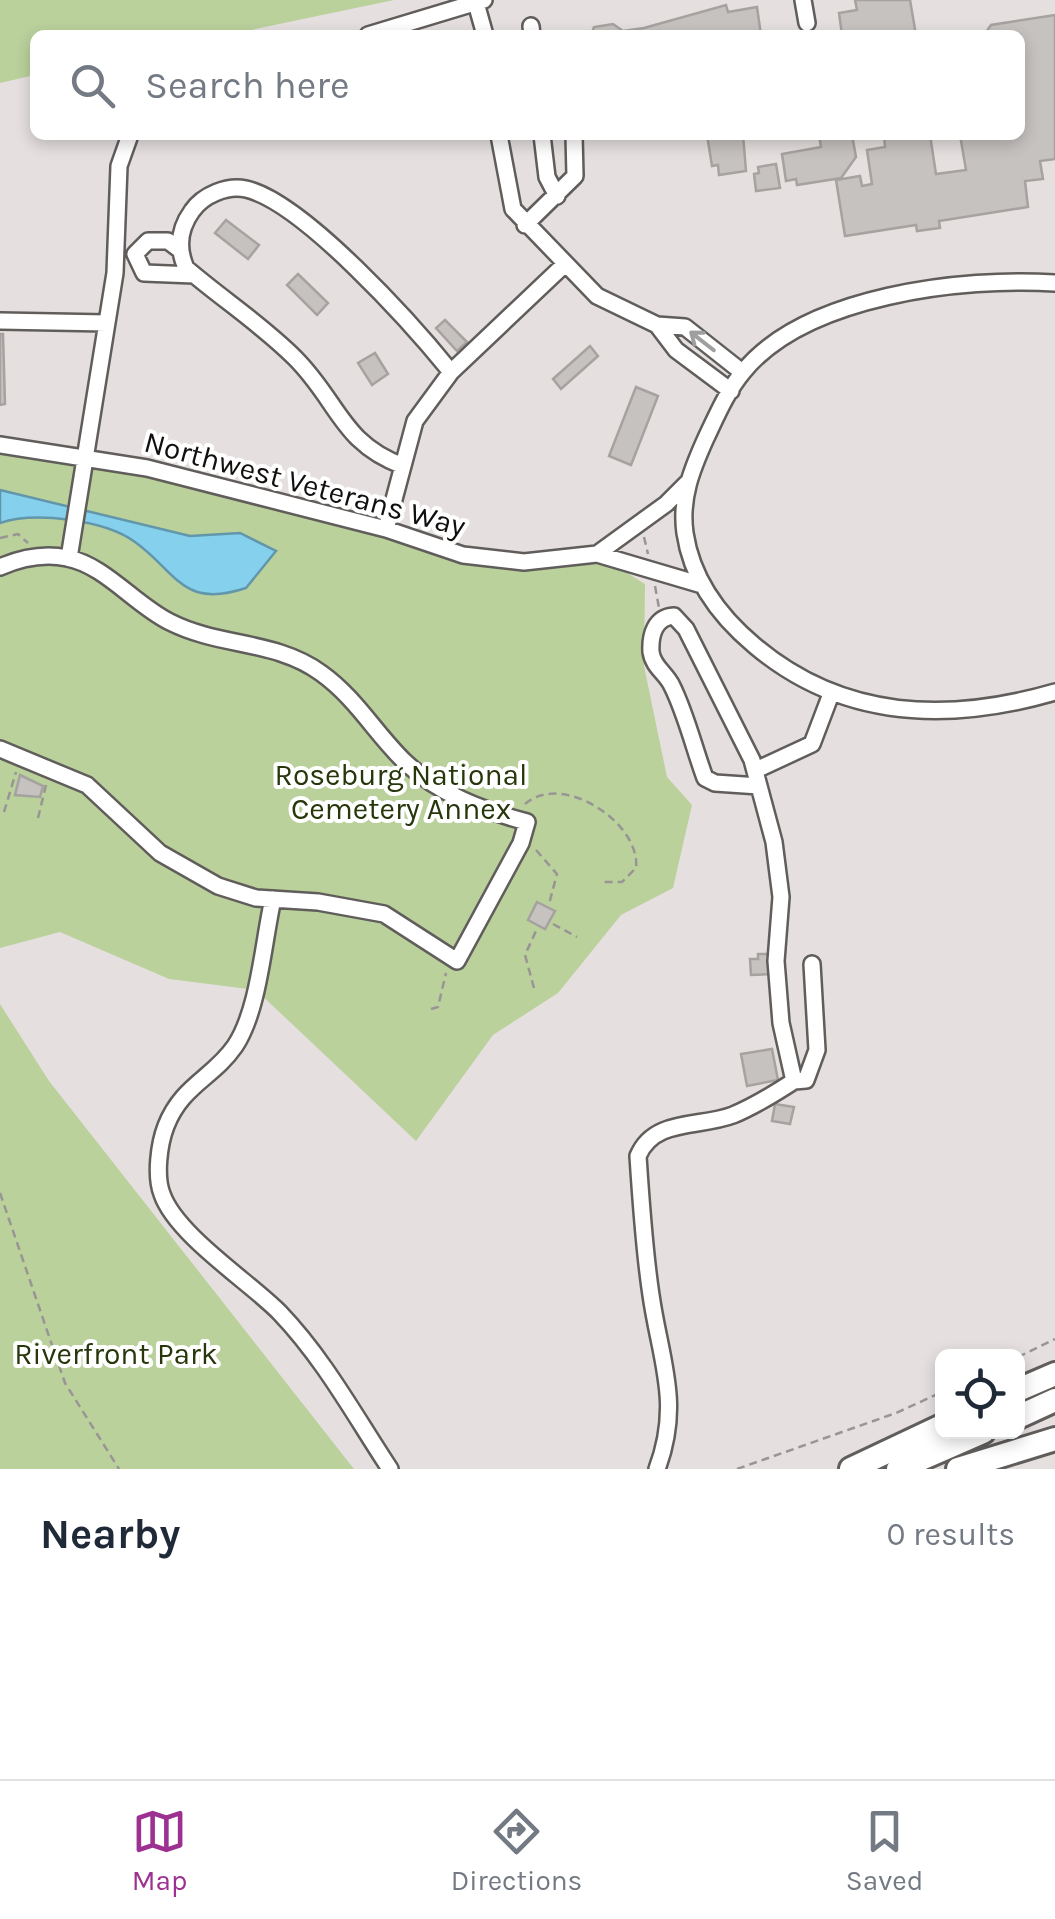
<!DOCTYPE html>
<html lang="en">
<head>
<meta charset="utf-8">
<style>
	:root { --surface:#fff; --page:#f2f2f3; --text:#1f2937; --muted:#747a83; --line:#e0e1e3; --accent:#9c3192 }
	body { margin:0; font-family:Karla,sans-serif; background:var(--page); color:var(--text) }
	.controls { position:absolute; right:30px; bottom:30px; display:grid; overflow:hidden; border-radius:15px; box-shadow:0 5px 15px #0003 }
	.controls button { width:90px; height:90px; display:grid; place-items:center; padding:0; border:0; border-bottom:2px solid var(--line); background:var(--surface); color:var(--text); font:50px sans-serif }
	.list { margin:0; padding:0; list-style:none }
	h2 { display:flex; justify-content:space-between; align-items:center; height:130px; margin:0; padding:0 40px; font-size:42px }
	h2 small { font-size:32px; font-weight:400; color:var(--muted) }
	.icon { flex:none; width:55px; height:55px; fill:none; stroke:currentColor; stroke-width:2; stroke-linecap:round; stroke-linejoin:round }
	.map { position:relative; flex:none; width:1055px; height:1469px; overflow:hidden }
	.search { position:absolute; background:var(--surface); box-shadow:0 5px 15px #0003; left:30px; right:30px; top:30px; height:110px; display:flex; align-items:center; gap:25px; box-sizing:border-box; padding:0 35px; border-radius:15px; color:var(--muted); font-size:38px }
	.sheet { height:310px; background:var(--surface) }
	nav { display:flex; justify-content:space-around; align-items:center; box-sizing:border-box; height:140px; border-top:2px solid var(--line); background:var(--surface); font-size:28px; color:var(--muted) }
	nav a { display:grid; justify-items:center; gap:5px }
	nav .on { color:var(--accent) }
	.map>svg:first-child { display:block }
	.green { fill:#bad19c }
	.water { fill:#85d0ed; stroke:#6296aa; stroke-width:2.5 }
	.building { fill:#c6c2c0; stroke:#a6a2a0; stroke-width:2.5 }
	.lines { fill:none; stroke-linecap:round; stroke-linejoin:round }
	.minor-casing { stroke:#605d5b; stroke-width:20 }
	.highway-casing { stroke:#605d5b; stroke-width:28 }
	.path { stroke:#989594; stroke-width:2.5; stroke-dasharray:8 5; stroke-linecap:butt }
	.minor { stroke:#fff; stroke-width:15 }
	.highway { stroke:#fff; stroke-width:22 }
	.oneway { stroke:#9f9f9f }
	.labels { text-anchor:middle; stroke-width:8; stroke-linejoin:round; paint-order:stroke }
	.street-label { font-size:30px; fill:#100f0e; stroke:#fff }
	.park-label { font-size:30px; fill:#27370b; stroke:#fff }
</style>
</head>
<body>
<div class="map">
<svg width="1055" height="1469" viewBox="0 0 1055 1469">
	<rect width="100%" height="100%" fill="#e5e0df"/>
	<path class="green" d="M0,0H394L227,35H35V75L0,83Z
		M0,447L47,451L524,562L614,565L645,584L644,666L667,777L692,805L673,888L621,915L558,993L493,1035L416,1141L256,990L169,979L60,932L0,948Z
		M0,1004L49,1081L354,1469H0Z"/>
	<path class="water" d="M0,490L190,536L240,533L276,551L246,588C182,609 178,573 135,542C105,520 35,511 0,523Z"/>
	<path class="building" d="M855,0H910L916,35H842L839,13L857,10Z
		M726,5L728,12L757,7L761,35H591L594,27L613,24L623,31L644,28Z
		M1055,15V159L1040,161L1043,179L1025,181L1028,207L939,221L940,228L917,231L916,225L845,236L836,180L860,176L862,186L872,184L867,150L885,147L884,135H930L936,174L966,170L960,135H1020V35H984L991,25Z
		M707,135H743L746,171L719,175L718,165L712,166Z
		M819,135H852L856,157L841,178L797,185L796,179L786,181L782,154L821,147Z
		M776,164L780,188L756,191L754,174L759,173L758,167Z
		M226,220L259,245L248,259L215,233Z
		M298,274L328,303L317,315L287,285Z
		M445,320L467,342L457,351L436,328Z
		M0,334H3L5,404L0,405Z
		M590,346L598,356L561,389L553,379Z
		M375,353L388,374L372,385L358,363Z
		M636,387L658,396L631,465L609,456Z
		M20,775L43,786L40,797L15,795Z
		M537,902L555,911L545,929L528,920Z
		M758,954H771L772,974L751,975L750,959H758Z
		M772,1049L778,1080L747,1086L741,1054Z
		M775,1104L794,1107L790,1124L772,1121Z"/>
	<g class="lines">
		<g class="minor-casing">
			<path id="minor" d="M803,0L807,23
				M476,3L485,35
				M531,26L532,35
				M368,35L484,0
				M499,135L513,209L597,296L657,325L685,327L742,372
				M542,135L547,177L557,196
				M525,225L575,176L574,135
				M180,250L168,241H148L135,254L144,273L194,275
				M1055,283C964,277 805,295 743,372C727,391 716,417 706,438C692,469 680,498 685,533C692,580 719,616 755,646C843,720 948,723 1055,692
				M0,321L107,323
				M657,325L676,350L731,391
				M451,372L565,264
				M0,445L147,468L386,529L463,555L524,562L597,554
				M687,483L666,504L597,554L702,585
				M386,529L389,518L415,421L451,372C413,325 303,202 246,189C227,185 203,195 192,211C179,229 177,248 186,268C222,299 261,324 295,358C339,402 341,443 403,466
				M69,558L115,273L119,166L130,135
				M0,567C21,558 44,553 67,558C105,565 135,605 170,622C219,647 276,640 321,673C356,698 375,733 405,762C439,794 482,810 527,822L521,843L457,961L384,914L318,902L256,898L218,886L160,853L87,785L0,749
				M756,770L812,744L831,694
				M759,786L715,783L705,778C694,748 686,714 672,686C666,673 653,667 651,652C650,635 655,617 674,616L686,629L752,760L774,842L781,897L776,961L781,1023L794,1081L806,1080L817,1050L812,964
				M273,899C263,943 259,1010 235,1046C213,1078 182,1085 166,1126C159,1144 155,1176 162,1194C176,1235 251,1283 280,1313C324,1359 355,1416 390,1469
				M657,1469C682,1403 660,1359 651,1295C644,1249 641,1202 638,1156C654,1118 699,1128 733,1115C755,1106 774,1094 794,1081"/>
		</g>
		<g class="highway-casing">
			<path id="highway" d="M1018,1390L1055,1374
				M1018,1417L1055,1400
				M851,1469L942,1426
				M898,1469L983,1432
				M958,1469L1055,1439"/>
		</g>
		<path class="path" d="M644,537L648,554
			M0,538L18,534L28,543
			M655,586L659,608
			M525,804C562,771 641,823 636,868L622,882H602
			M4,812L16,772
			M38,818L46,785
			M536,850L557,874L549,904
			M553,924L577,937
			M534,988L525,955L536,931
			M431,1009L438,1007L446,973
			M0,1193L65,1383L119,1469
			M1018,1357L1055,1339
			M737,1469L896,1413L942,1392"/>
		<use href="#minor" class="minor"/>
		<use href="#highway" class="highway"/>
	</g>
	<defs><path id="oneway-shaft" d="M-6 0H5M1.5-3L5.5 0L1.5 3" fill="none" stroke-width="1.6" stroke-linecap="round" stroke-linejoin="round" transform="scale(2.5)"/></defs>
	<use class="oneway" href="#oneway-shaft" transform="translate(702 341) rotate(-142)"/>
	<g class="labels">
		<g class="street-label">
			<text transform="translate(305 484) rotate(15)" y="10">Northwest Veterans Way</text>
		</g>
		<g class="park-label">
			<text x="401" y="785">Roseburg National<tspan x="401" dy="34">Cemetery Annex</tspan></text>
			<text x="116" y="1364">Riverfront Park</text>
		</g>
	</g>
</svg>
<div class="controls">
<button><svg class="icon" aria-label="locate" viewBox="0 0 24 24"><circle cx="12" cy="12" r="6"/><path d="M12 2v4M12 18v4M2 12h4M18 12h4"/></svg></button>
</div>
<div class="search"><svg class="icon" aria-label="search" viewBox="0 0 24 24"><circle cx="10" cy="10" r="6"/><path d="M15 15l6 6"/></svg>Search here</div>
</div>
<section class="sheet">
<h2>Nearby<small>0 results</small></h2>
<ul class="list">
</ul>
</section>
<nav>
<a class="on"><svg class="icon" aria-label="map" viewBox="0 0 24 24"><path d="M3 6l6-2 6 2 6-2v14l-6 2-6-2-6 2zM9 4v14M15 6v14"/></svg>Map</a>
<a><svg class="icon" aria-label="directions" viewBox="0 0 24 24"><path d="M12 3l9 9-9 9-9-9zM9 14v-3h6M13 9l2 2-2 2"/></svg>Directions</a>
<a><svg class="icon" aria-label="saved" viewBox="0 0 24 24"><path d="M7 4h10v16l-5-4-5 4z"/></svg>Saved</a>
</nav>
</body>
</html>
